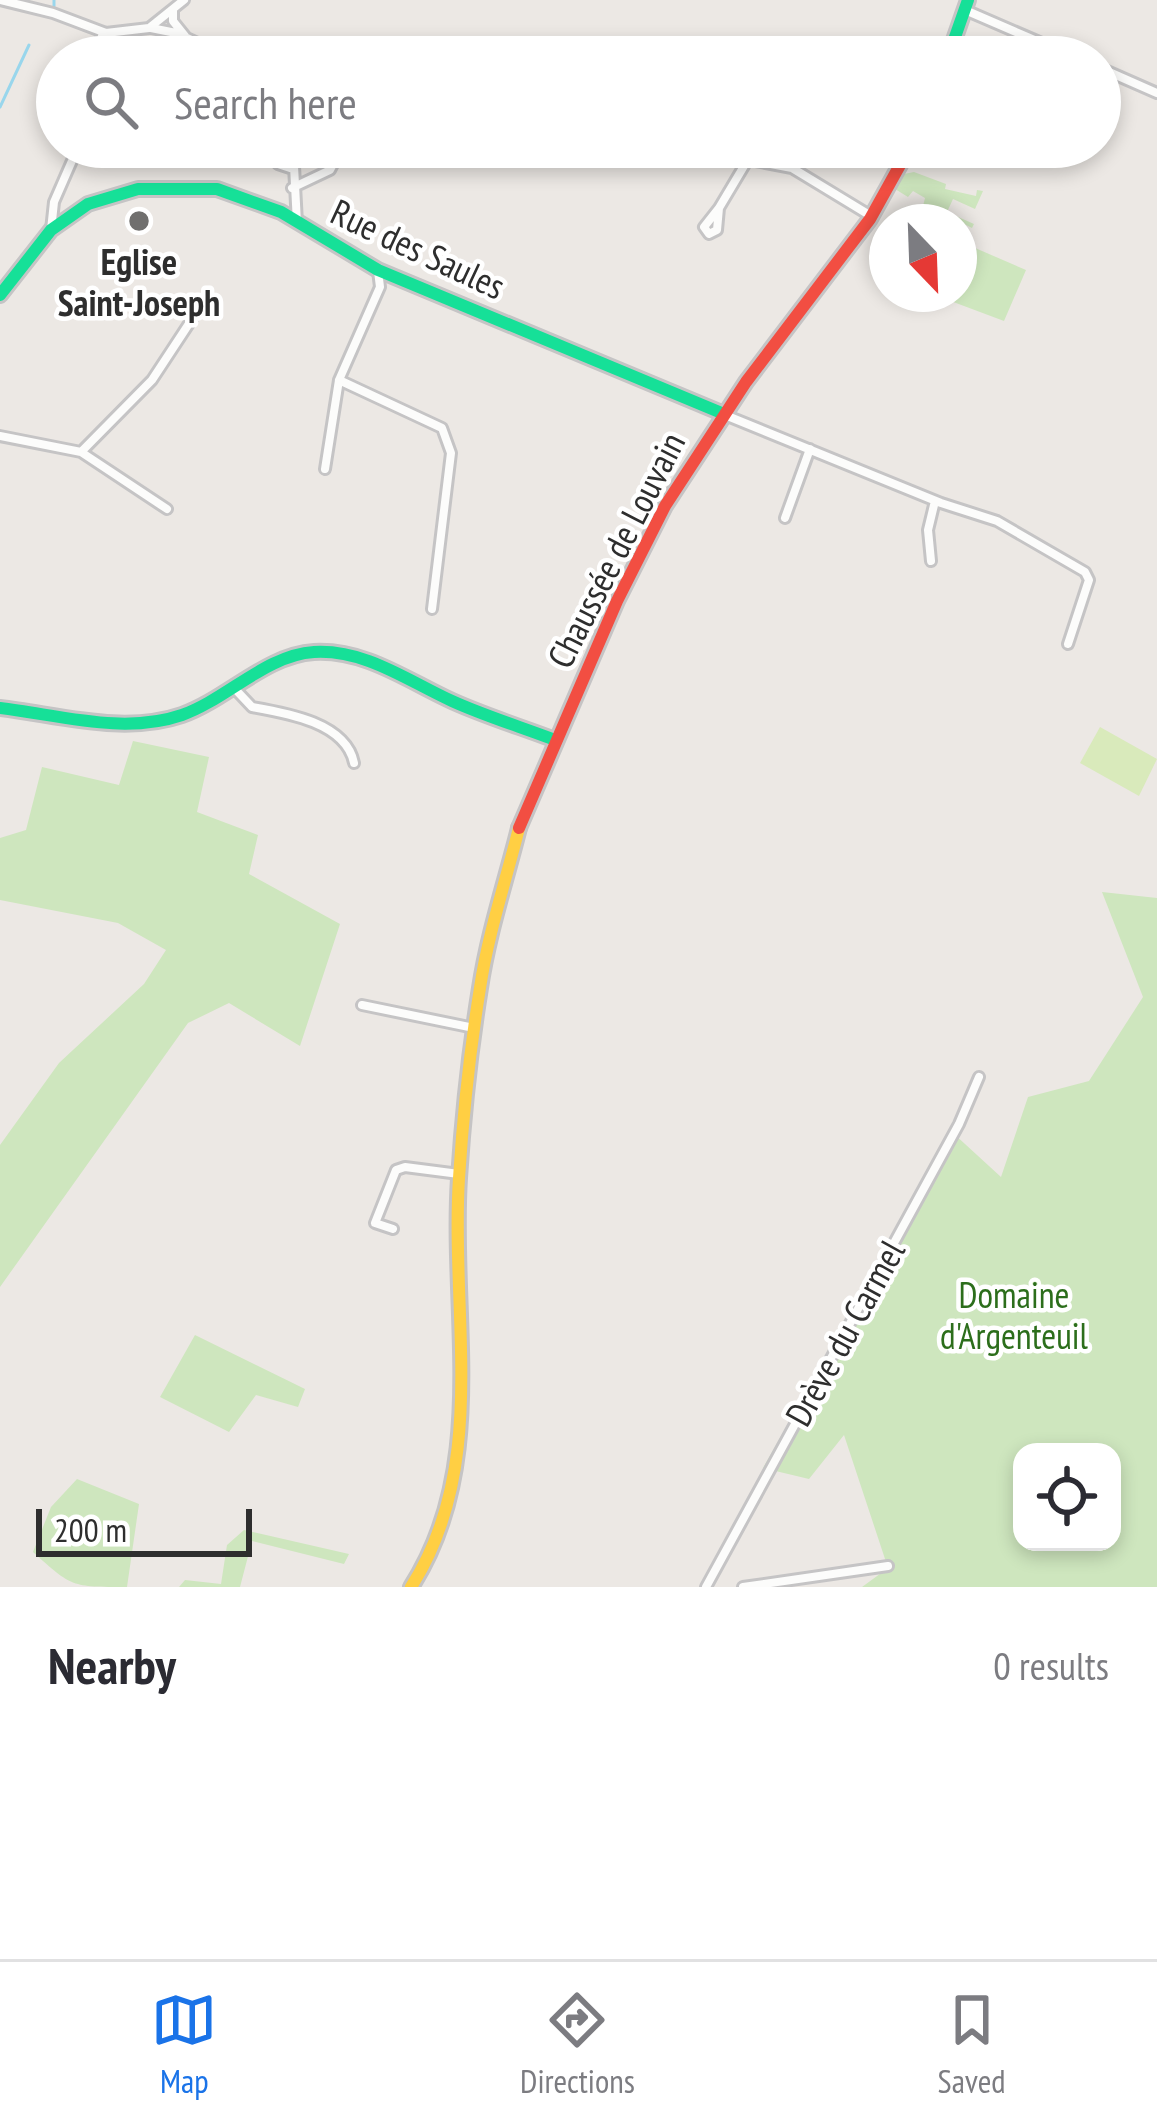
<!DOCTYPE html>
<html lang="en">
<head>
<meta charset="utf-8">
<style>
	:root { --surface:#fff; --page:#f2f2f3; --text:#2b2b33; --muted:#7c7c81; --line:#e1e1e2; --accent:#1a73e8 }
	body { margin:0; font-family:"PT Sans Narrow",sans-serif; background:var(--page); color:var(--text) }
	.controls { position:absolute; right:36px; bottom:36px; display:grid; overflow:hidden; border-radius:24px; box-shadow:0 6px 18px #0003 }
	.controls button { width:108px; height:108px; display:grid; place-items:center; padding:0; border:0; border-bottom:3px solid var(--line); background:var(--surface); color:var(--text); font:60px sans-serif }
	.compass { position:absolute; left:869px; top:204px; width:108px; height:108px; border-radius:50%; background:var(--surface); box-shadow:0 6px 18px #0003; rotate:157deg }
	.scale { position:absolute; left:36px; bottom:30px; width:216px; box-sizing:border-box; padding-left:12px; border:6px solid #2e2e2e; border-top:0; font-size:33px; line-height:42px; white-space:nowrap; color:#2e2e2e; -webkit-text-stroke:9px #fff; paint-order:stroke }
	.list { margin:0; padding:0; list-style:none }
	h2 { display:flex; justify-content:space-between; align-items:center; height:156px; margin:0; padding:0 48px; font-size:51px }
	h2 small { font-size:39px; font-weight:400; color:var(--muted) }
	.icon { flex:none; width:66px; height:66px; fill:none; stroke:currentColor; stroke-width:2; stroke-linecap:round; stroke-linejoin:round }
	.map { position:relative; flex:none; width:1157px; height:1587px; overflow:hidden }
	.search { position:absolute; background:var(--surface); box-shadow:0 6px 18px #0003; left:36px; right:36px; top:36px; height:132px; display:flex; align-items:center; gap:30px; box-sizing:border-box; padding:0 42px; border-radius:66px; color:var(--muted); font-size:45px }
	.sheet { height:372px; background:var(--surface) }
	nav { display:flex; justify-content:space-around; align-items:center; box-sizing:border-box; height:168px; border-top:3px solid var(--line); background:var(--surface); font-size:33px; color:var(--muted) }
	nav a { display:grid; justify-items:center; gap:6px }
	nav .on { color:var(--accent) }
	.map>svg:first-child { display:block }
	.green { fill:#cee6be; fill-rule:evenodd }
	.pitch { fill:#d9eabb }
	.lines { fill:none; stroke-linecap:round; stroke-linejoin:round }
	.stream { stroke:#99d6ec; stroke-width:3 }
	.street-casing { stroke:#c5c4c5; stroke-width:14 }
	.fast-casing { stroke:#c5c4c5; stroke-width:18 }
	.slow-casing { stroke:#c5c4c5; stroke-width:18 }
	.jam-casing { stroke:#c5c4c5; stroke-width:18 }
	.street { stroke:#fcfcfb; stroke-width:8 }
	.fast { stroke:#16e098; stroke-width:12 }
	.slow { stroke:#ffcf43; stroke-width:12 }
	.jam { stroke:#f24e42; stroke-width:12 }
	.poi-dot { fill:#706f6e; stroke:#fff; stroke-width:4.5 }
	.labels { text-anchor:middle; stroke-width:9; stroke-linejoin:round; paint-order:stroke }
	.street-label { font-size:36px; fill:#2e2e2e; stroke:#fff }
	.poi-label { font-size:36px; font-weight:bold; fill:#2e2e2e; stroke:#fff }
	.park-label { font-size:36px; fill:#2c6e1b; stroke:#fff }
</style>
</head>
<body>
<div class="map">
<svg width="1157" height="1587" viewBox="0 0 1157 1587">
	<rect width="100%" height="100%" fill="#ece8e4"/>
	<path class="green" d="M914,172L946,184L945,189L976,196L977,190L983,191L975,209L953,199L947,212L974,224L972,228L947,215L943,222L920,218L925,198L913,191L908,197L895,189L904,174Z
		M959,241L1026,270L1004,321L932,294H959Z
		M133,741L209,757L197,812L258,835L249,874L340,924L300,1046L229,1003L188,1023L0,1287V1145L59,1063L144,984L166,950L118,923L0,900V838L26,830L42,767L119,785Z
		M1102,892L1157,898V1587H862L888,1568L844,1435L809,1479L763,1468L953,1133L1001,1177L1028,1097L1089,1081L1143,997ZM1022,1452H1112V1542H1022Z
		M195,1335L305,1389L298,1407L256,1395L229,1432L160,1397Z
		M77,1479L139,1504L127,1587C71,1587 72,1587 33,1552L51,1507Z
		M244,1530L349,1554L344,1564L252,1541L240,1587H179L185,1580L221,1584L227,1545Z"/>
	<path class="pitch" d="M1100,727L1157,759L1139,796L1080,763Z"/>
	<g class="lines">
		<path class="stream" d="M54,0V6
			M0,107L29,45"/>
		<g class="street-casing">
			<path id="street" d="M0,0L53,13L106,33L149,28L184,0
				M173,10V21L185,36
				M965,10L1074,57
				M151,28L176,33L228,57
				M95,57L103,33
				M1100,68L1157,93
				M248,147L268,159
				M293,147L297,223
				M681,147L792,168L871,216
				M278,164L293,169
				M292,188L330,170L342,147
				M719,208L704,227L709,234L717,230L719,208L747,161
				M51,230L54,202L78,147
				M339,380L442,428L451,453L432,609
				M725,415L941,503L997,521L1085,572L1089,580L1068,644
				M0,436L81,452L167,509
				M81,452L152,380L196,313
				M325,469L339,380L380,287L378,271
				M785,518L810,449
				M931,561L928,530L935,501
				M236,690L252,707C287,713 346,723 354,763
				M362,1005L474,1028
				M393,1229L375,1223L396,1170L405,1167L459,1174
				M706,1587L959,1124L979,1077
				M743,1587L888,1566"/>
		</g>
		<g class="fast-casing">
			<path id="fast" d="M948,57L968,0
				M0,295L51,230L88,204L138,189H217L281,212L378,270L724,414
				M0,708C59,715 124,735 182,715C227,699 266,655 314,652C365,649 408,681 452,701C485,716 521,727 555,740"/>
		</g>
		<g class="slow-casing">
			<path id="slow" d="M411,1587C490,1464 450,1315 459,1178C463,1115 470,1050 480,988C488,934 506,880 519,828"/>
		</g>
		<g class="jam-casing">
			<path id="jam" d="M519,828L617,601L665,506L746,382L870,219L910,147"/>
		</g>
		<use href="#street" class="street"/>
		<use href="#fast" class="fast"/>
		<use href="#slow" class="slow"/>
		<use href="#jam" class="jam"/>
	</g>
	<circle class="poi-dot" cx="139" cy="221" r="12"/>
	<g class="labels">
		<g class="street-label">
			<text transform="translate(418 249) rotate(25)" y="13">Rue des Saules</text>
			<text transform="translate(616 550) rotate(-63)" y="13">Chaussée de Louvain</text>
			<text transform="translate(845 1333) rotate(-61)" y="13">Drève du Carmel</text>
		</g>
		<g class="poi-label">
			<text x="139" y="275">Eglise<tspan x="139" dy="41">Saint-Joseph</tspan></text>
		</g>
		<g class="park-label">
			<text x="1014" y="1308">Domaine<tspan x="1014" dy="41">d'Argenteuil</tspan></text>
		</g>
	</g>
</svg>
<div class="controls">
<button><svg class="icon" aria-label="locate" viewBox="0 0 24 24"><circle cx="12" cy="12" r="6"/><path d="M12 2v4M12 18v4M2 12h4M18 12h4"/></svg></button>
</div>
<svg class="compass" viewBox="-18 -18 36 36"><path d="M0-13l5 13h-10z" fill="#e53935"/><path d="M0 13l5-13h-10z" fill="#7c7c81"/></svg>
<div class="scale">200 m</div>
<div class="search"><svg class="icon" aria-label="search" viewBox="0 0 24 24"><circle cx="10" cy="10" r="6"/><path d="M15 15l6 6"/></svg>Search here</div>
</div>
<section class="sheet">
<h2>Nearby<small>0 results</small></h2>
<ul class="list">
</ul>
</section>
<nav>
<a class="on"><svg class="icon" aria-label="map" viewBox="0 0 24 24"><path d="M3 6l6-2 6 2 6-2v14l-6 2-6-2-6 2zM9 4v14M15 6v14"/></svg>Map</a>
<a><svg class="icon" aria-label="directions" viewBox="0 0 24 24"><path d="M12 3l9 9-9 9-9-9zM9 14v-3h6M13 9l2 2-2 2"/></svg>Directions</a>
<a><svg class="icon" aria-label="saved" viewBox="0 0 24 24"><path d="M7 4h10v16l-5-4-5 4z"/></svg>Saved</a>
</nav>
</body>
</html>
